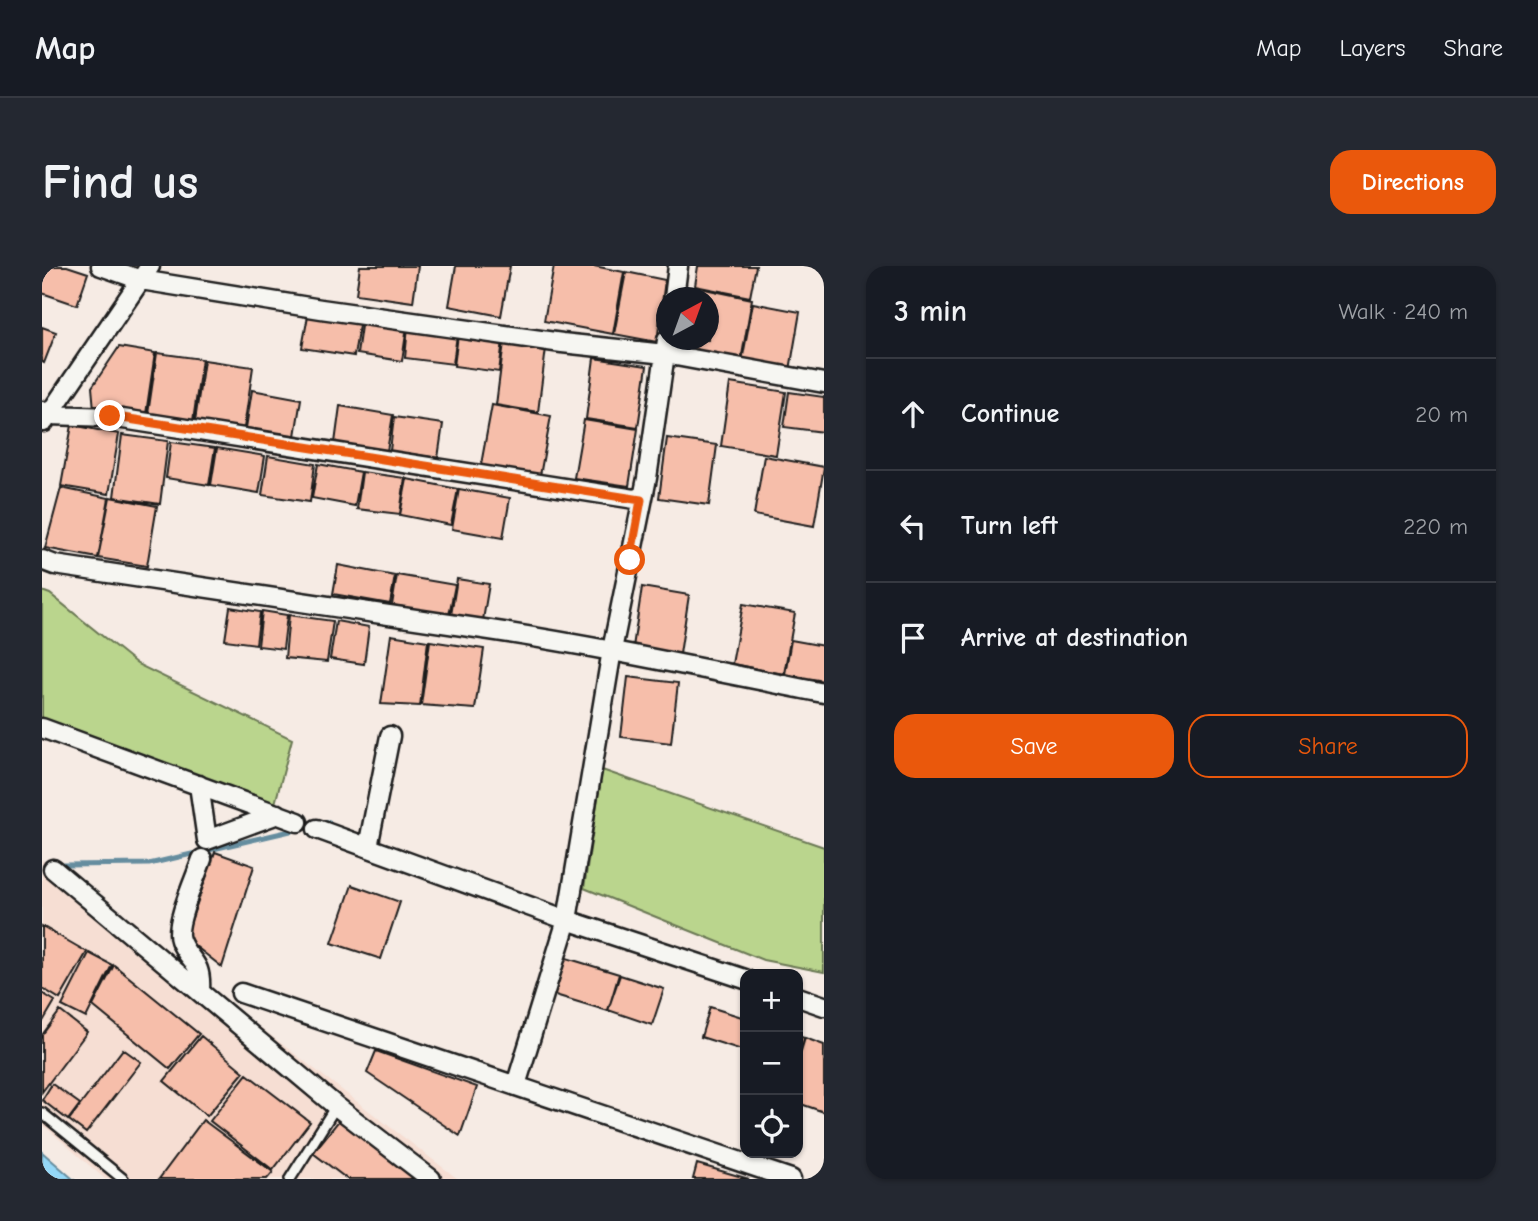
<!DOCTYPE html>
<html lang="en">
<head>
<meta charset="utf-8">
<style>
	:root { --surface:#171b24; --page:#242831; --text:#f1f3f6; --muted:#9ea1a6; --line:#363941; --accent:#ea580c }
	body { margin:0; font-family:"Comic Neue",sans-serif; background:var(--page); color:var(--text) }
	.controls { position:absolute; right:21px; bottom:21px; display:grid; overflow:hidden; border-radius:14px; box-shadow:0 2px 5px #0004 }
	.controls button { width:63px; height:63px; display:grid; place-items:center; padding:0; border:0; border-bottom:2px solid var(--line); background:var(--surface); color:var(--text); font:35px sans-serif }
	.compass { position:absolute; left:614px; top:21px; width:63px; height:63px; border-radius:50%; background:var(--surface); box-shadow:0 2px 5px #0004; rotate:41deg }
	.stop { position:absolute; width:21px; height:21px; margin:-16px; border:5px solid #ea580c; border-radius:50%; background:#fff }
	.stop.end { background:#ea580c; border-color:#fff; box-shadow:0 2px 7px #0008 }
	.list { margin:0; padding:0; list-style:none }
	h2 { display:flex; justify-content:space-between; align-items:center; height:91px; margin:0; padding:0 28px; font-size:30px }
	h2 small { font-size:23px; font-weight:400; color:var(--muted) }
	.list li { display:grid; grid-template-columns:46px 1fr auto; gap:21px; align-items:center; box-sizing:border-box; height:112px; padding:0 28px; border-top:2px solid var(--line) }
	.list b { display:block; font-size:26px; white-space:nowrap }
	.list em { font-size:23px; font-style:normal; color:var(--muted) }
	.actions { display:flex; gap:14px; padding:21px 28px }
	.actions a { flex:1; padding:16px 0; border:2px solid var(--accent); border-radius:21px; text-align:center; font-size:24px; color:var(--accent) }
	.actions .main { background:var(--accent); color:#fff }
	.icon { flex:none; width:38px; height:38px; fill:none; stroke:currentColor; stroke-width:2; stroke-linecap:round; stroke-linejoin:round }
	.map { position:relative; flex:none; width:782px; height:913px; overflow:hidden; border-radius:21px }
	header { display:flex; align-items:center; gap:42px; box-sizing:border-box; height:98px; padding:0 35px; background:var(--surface); border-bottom:2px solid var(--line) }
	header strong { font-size:33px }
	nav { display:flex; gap:38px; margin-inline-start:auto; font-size:24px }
	.intro { display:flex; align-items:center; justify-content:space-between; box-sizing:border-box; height:168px; padding:0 42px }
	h1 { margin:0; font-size:49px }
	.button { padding:18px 32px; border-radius:21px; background:var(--accent); color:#fff; font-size:24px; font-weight:700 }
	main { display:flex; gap:42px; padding:0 42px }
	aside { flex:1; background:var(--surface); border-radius:21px; box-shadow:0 2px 5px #0004 }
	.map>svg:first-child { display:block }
	.built { fill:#f6ded3 }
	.green { fill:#bad58d; stroke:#6b7854; stroke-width:2 }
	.water { fill:#95d8f7; stroke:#658d9f; stroke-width:2 }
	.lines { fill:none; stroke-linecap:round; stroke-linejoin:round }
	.stream { stroke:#658d9f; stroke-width:5 }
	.building { fill:#f6beaa; stroke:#1c1c1c; stroke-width:2 }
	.lane-casing { stroke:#1c1c1c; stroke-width:14 }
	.street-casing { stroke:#1c1c1c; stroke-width:23 }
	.lane { stroke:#f6f6f2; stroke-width:9 }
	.street { stroke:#f6f6f2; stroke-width:18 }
	.route { stroke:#ea580c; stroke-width:9 }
</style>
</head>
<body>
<header>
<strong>Map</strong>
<nav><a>Map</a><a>Layers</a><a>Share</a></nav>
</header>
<div class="intro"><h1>Find us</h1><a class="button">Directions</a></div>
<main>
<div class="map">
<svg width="782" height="913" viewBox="0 0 782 913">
	<rect width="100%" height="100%" fill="#f6ebe4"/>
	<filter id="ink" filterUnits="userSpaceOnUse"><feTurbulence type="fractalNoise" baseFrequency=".0143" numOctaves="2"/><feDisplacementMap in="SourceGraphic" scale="14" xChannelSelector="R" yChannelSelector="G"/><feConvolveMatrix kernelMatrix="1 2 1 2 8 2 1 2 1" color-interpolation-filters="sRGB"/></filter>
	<g filter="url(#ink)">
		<path class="built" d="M0,594L1,595L416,913H63L0,858Z"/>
		<path class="green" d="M0,325L8,328L95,398L250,473L229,553L0,461Z
			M560,504L782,581V706L721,694L542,622Z"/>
		<path class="water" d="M0,886L31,913H0Z"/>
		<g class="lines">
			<path class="stream" d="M22,599L107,598L287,556"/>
		</g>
		<path class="building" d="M0,0H25L46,7L35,39L0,27Z
			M318,0H376L371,36L314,28Z
			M414,0H468L459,50L407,40Z
			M512,0H552L582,6L571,68L502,55Z
			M656,0H714L708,31L653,20Z
			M584,6L623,14L615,76L572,68Z
			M653,21L710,33L699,95L641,84L643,74H666V32H651Z
			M711,37L758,46L748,104L700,95Z
			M267,44L318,53L312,90L260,82Z
			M320,53L365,61L360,95L315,88Z
			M0,61L14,66L2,97L0,96Z
			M366,61L415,69L411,98L363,92Z
			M416,69L461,74L457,106L412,100Z
			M462,76L504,82L496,146L454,139Z
			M77,81L113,87L104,148L52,143L50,121Z
			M115,87L160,93L151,155L106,148Z
			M552,92L605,100L596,161L544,153Z
			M162,94L211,101L202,162L153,155Z
			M688,117L744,126L734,189L679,180Z
			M210,124L259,133L253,170L204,162Z
			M747,126L782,131V166L742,161Z
			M450,139L509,150L497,215L438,204Z
			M298,140L351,149L345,185L293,177Z
			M352,151L401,158L396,192L348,185Z
			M542,154L596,163L587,220L532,212Z
			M30,159L77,168L67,228L19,220Z
			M80,169L126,175L118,238L72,231Z
			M625,172L675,179L667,239L617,232Z
			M129,176L173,182L167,219L124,212Z
			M175,182L223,190L217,227L169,219Z
			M226,190L273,198L268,236L220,229Z
			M722,190L782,201L772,260L712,249Z
			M276,198L319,206L313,240L270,232Z
			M320,206L363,212L358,248L315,243Z
			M365,213L416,223L409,259L358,249Z
			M19,222L67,232L56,292L3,282Z
			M417,223L468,232L461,272L410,263Z
			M68,231L115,240L105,300L56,292Z
			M296,299L353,310L348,338L291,328Z
			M355,309L413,319L407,349L350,339Z
			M415,313L447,318L441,354L409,349Z
			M600,321L647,329L638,388L591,381Z
			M701,338L753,347L742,408L690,398Z
			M188,341L218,346L214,378L183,374Z
			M220,345L245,349L241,383L216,380Z
			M247,349L291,355L285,396L243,392Z
			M294,355L327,361L322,398L288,393Z
			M349,369L386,375L378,440L339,438Z
			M749,374L782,380V415L743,408Z
			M388,375L442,383L433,443L379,439Z
			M586,411L636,417L629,477L579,471Z
			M173,586L212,600L180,701L143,672Z
			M310,619L358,636L339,693L290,677Z
			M0,660L45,686L18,733L0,722Z
			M47,687L70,699L44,752L20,740Z
			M521,691L577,708L566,745L510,728Z
			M72,699L157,768L128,803L51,740Z
			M578,709L622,723L610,759L566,744Z
			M0,727L13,735L0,757Z
			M668,741L703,752V785L659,771Z
			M18,745L45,766L0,826V769Z
			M159,770L202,806L165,850L122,815Z
			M756,770L762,772L756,792Z
			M763,772L782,779V846L756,837V795Z
			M81,783L99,796L44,867L27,854Z
			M334,785L435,821L418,870L325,807Z
			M205,808L268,856L231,904L168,855Z
			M10,818L38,838L26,854L0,834Z
			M299,852L378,913H305L271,887Z
			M161,854L231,906L225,913H117Z
			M655,898L707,913H651Z"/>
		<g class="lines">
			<g class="lane-casing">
				<path id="lane" d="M0,847L81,913
					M248,913L294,840"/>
			</g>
			<g class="street-casing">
				<path id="street" d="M59,0L99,14L279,43L520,77L623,88L782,117
					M632,32L636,0
					M0,145L8,149L68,151L599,234
					M2,156L108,0
					M0,294L13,299C158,322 303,342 448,364C560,381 671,405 782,427
					M0,462L256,556
					M157,519L165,574L236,548
					M275,563L525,654L570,384L605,212L625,74
					M326,581L348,470
					M11,603L294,840L389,913
					M158,724C160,693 146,696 138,674C132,658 154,611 160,593
					M199,727L749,913
					M756,731L782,740
					M474,819L525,654L703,713"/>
			</g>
			<use href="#lane" class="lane"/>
			<use href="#street" class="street"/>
		</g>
	</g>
	<g class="lines" filter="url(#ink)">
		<path class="route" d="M68,150L599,234L588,294"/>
	</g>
</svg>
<div class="controls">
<button>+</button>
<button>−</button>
<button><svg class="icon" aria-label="locate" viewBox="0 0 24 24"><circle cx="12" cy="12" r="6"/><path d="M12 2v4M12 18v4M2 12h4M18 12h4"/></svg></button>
</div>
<svg class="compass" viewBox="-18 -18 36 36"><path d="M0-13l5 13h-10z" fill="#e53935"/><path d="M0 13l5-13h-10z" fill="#9ea1a6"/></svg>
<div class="stop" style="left:588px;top:294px"></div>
<div class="stop end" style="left:68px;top:150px"></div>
</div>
<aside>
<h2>3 min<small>Walk · 240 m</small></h2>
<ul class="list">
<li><svg class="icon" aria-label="ahead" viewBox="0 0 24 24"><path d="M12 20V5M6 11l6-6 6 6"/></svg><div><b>Continue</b></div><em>20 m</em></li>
<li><svg class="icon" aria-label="left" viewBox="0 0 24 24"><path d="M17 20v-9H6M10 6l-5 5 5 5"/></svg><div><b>Turn left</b></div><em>220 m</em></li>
<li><svg class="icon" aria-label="arrive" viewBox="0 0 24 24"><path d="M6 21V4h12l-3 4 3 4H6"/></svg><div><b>Arrive at destination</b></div></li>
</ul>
<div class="actions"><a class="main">Save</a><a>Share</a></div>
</aside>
</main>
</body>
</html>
